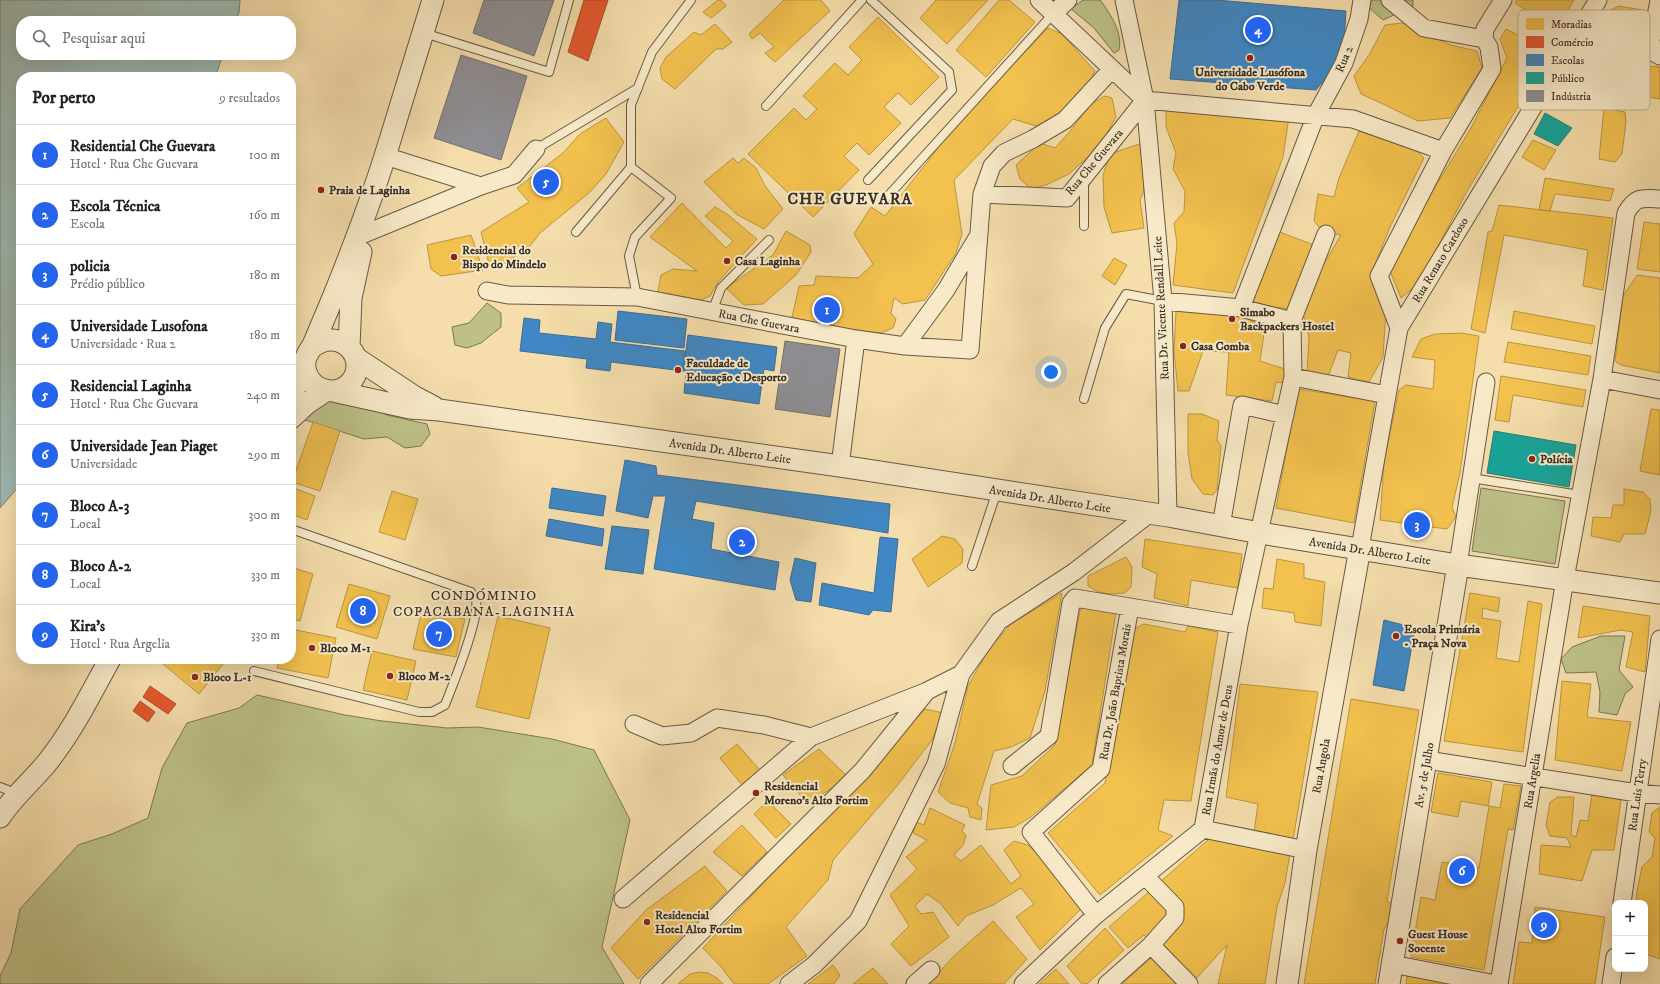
<!DOCTYPE html>
<html lang="pt">
<head>
<meta charset="utf-8">
<style>
	:root { --surface:#fff; --page:#f2f2f2; --text:#202124; --muted:#757577; --line:#e0e0e0; --accent:#2563eb }
	body { margin:0; font-family:"IM FELL DW Pica",serif; background:var(--page); color:var(--text) }
	.controls { position:absolute; right:12px; bottom:12px; display:grid; overflow:hidden; border-radius:8px; box-shadow:0 4px 16px #0002 }
	.controls button { width:36px; height:36px; display:grid; place-items:center; padding:0; border:0; border-bottom:1px solid var(--line); background:var(--surface); color:var(--text); font:20px sans-serif }
	.you { position:absolute; left:1051px; top:372px; width:14px; height:14px; margin:-10px; border:3px solid #fff; border-radius:50%; background:#1a73e8; box-shadow:0 0 0 6px #1a73e833 }
	.badge { display:grid; place-items:center; width:26px; height:26px; border-radius:50%; background:var(--accent); color:#fff; font-size:13px; font-weight:700 }
	.pin { position:absolute; translate:-50% -50%; border:2px solid #fff; box-shadow:0 1px 4px #0006 }
	.list { margin:0; padding:0; list-style:none }
	h2 { display:flex; justify-content:space-between; align-items:center; height:52px; margin:0; padding:0 16px; font-size:17px }
	h2 small { font-size:13px; font-weight:400; color:var(--muted) }
	.list li { display:grid; grid-template-columns:26px 1fr auto; gap:12px; align-items:center; box-sizing:border-box; height:60px; padding:0 16px; border-top:1px solid var(--line) }
	.list b { display:block; font-size:15px; white-space:nowrap }
	.list p { margin:0; font-size:13px; white-space:nowrap; color:var(--muted) }
	.list em { font-size:13px; font-style:normal; color:var(--muted) }
	.icon { flex:none; width:22px; height:22px; fill:none; stroke:currentColor; stroke-width:2; stroke-linecap:round; stroke-linejoin:round }
	.map { position:relative; flex:none; width:1660px; height:984px; overflow:hidden }
	.search { position:absolute; background:var(--surface); box-shadow:0 4px 16px #0002; left:16px; top:16px; width:280px; height:44px; display:flex; align-items:center; gap:10px; box-sizing:border-box; padding:0 14px; border-radius:16px; color:var(--muted); font-size:15px }
	.panel { position:absolute; background:var(--surface); box-shadow:0 4px 16px #0002; left:16px; top:72px; width:280px; height:592px; border-radius:16px }
	.map>svg:first-child { display:block }
	.green { fill:#bdc188; stroke:#7a7756 }
	.water { fill:#9fbab3; stroke:#768279 }
	.homes { fill:#f2c14e; stroke:#ba9541 }
	.shops { fill:#e4572e; stroke:#b04a2b }
	.schools { fill:#3f88c5; stroke:#3d6d94 }
	.public { fill:#17a398; stroke:#218075 }
	.industry { fill:#8d8d92; stroke:#747071 }
	.lines { fill:none; stroke-linecap:round; stroke-linejoin:round }
	.service-casing { stroke:#675945; stroke-width:10 }
	.minor-casing { stroke:#675945; stroke-width:19 }
	.tertiary-casing { stroke:#675945; stroke-width:23 }
	.service { stroke:#f8eac9; stroke-width:8 }
	.minor { stroke:#f8eac9; stroke-width:17 }
	.tertiary { stroke:#f8eac9; stroke-width:21 }
	.poi-dot { fill:#8f2418; stroke:#f8eac9; stroke-width:1.5 }
	.labels { text-anchor:middle; stroke-width:4; stroke-linejoin:round; paint-order:stroke }
	.street-label { font-size:12px; fill:#382d23; stroke:#f8eac9 }
	.poi-label { font-size:12px; font-weight:bold; fill:#382d23; stroke:#f8eac9; text-anchor:start }
	.quarter-label { font-size:14px; letter-spacing:1px; fill:#382d23; stroke:#f8eac9 }
	.district-label { font-size:16px; font-weight:bold; letter-spacing:1px; fill:#382d23; stroke:#f8eac9 }
	.key { fill:#f8eac9; stroke:#beb197; stroke-width:1 }
	.key-label { font-size:11px; fill:#382d23 }
</style>
</head>
<body>
<div class="map">
<svg width="1660" height="984" viewBox="0 0 1660 984">
	<rect width="100%" height="100%" fill="#f5deac"/>
	<filter id="stains"><feTurbulence type="fractalNoise" baseFrequency=".005" numOctaves="4"/><feColorMatrix values="0 0 0 0 .2 0 0 0 0 .09 0 0 0 0 .02 0 0 0 .5 -.17"/></filter>
	<radialGradient id="worn" r=".72"><stop offset=".6" stop-color="#630" stop-opacity="0"/><stop offset="1" stop-color="#630" stop-opacity=".3"/></radialGradient>
	<path class="green" d="M1083,0H1100C1110,13 1123,33 1119,50L1114,53L1094,28L1071,9Z
		M1373,0H1413V6L1383,20L1366,5Z
		M487,303L501,313V327L481,343L467,348L455,345L452,327L469,323Z
		M324,400L342,404H364L387,415L427,424L430,434L421,446L405,448L387,437L364,439L302,419Z
		M1481,488L1565,501L1555,564L1472,551Z
		M1601,636H1625L1619,670L1633,687L1625,694L1617,715L1599,712L1600,692L1596,672L1566,673L1561,659L1572,647Z
		M257,695L345,715L382,721L447,728L478,727L552,739L594,750L630,820L602,947L624,984H0V976L11,953L20,909L78,845L112,834L148,818L162,768L187,723L239,708Z"/>
	<path class="water" d="M0,0H240L239,13L235,21H21V55H223L215,77H21V484L0,508Z"/>
	<path class="homes" d="M718,0H721L726,6L711,18L703,12Z
		M784,0H821L830,11L775,62L765,53L774,47L760,33L752,39L749,34Z
		M936,0H988L947,44L920,18Z
		M999,0H1009L1035,22L986,77L956,50Z
		M1517,0H1574L1556,29L1515,3Z
		M1619,6L1642,10L1647,17L1632,44L1617,63L1587,47L1602,14Z
		M878,17L939,77L911,105L898,93L884,107L901,123L869,155L857,143L844,156L859,170L813,217L748,154L794,108L806,120L817,109L803,96L835,63L848,75L862,60L849,47Z
		M1402,23L1451,45L1477,51L1482,68L1450,118L1418,121L1381,103L1361,94L1354,76L1369,55L1385,25Z
		M715,24L732,42L723,49H716L675,89L662,79L660,68L666,57L694,32L701,35Z
		M1533,27L1553,43L1537,75L1466,193L1435,252L1413,288L1401,298L1390,271L1420,212L1471,128L1507,58L1500,39L1506,29L1524,38Z
		M1048,28L1062,34L1095,71L1087,88L1053,119L1036,126L1013,119L954,180L962,234L956,253L925,300L903,304L894,298L891,313L896,319L893,328L881,333L823,326L792,317L799,286L814,285L816,276L858,278L873,264L854,234L871,207L885,216L963,116Z
		M1625,64L1660,67V99L1610,91Z
		M1105,96L1112,98L1116,117L1106,135L1089,156L1069,174L1046,185L1031,189L1020,179L1016,165L1040,143L1055,148L1071,130L1091,104Z
		M1166,108L1289,117L1283,157L1233,293L1173,285L1177,243L1174,223L1184,212L1185,191L1173,169L1176,153L1166,127Z
		M1604,108L1625,112L1626,122L1622,154L1615,162L1599,159Z
		M606,118L624,142L606,174L590,192L540,233L530,246L504,264L490,268L481,232L529,202L517,188L563,153L580,134Z
		M1359,131L1417,151L1424,158L1390,227L1370,277L1386,310L1383,357L1369,382L1348,377L1351,353L1338,350L1327,379L1307,372L1309,337L1303,313L1315,279L1341,235L1323,232L1314,221L1318,194L1334,197L1339,178Z
		M1533,140L1556,150L1544,170L1522,157Z
		M1139,144L1142,149L1144,191L1140,200L1144,228L1112,233L1104,207L1103,175L1110,154Z
		M733,158L738,163L744,158L756,168L765,186L783,209L764,229L736,214L704,182Z
		M1545,178L1614,189L1610,201L1555,194L1550,211L1539,210Z
		M682,203L726,248L733,241L705,216L715,207L727,214L757,239L718,282L710,296L701,300L658,292L661,275L673,269L697,271L650,237Z
		M1499,205L1613,218L1603,290L1583,286L1588,250L1504,235L1485,333L1471,329L1488,232L1492,231Z
		M1644,222L1660,224V272L1637,269Z
		M786,231L810,245L811,252L796,275L763,304L744,305L726,288L773,255Z
		M1277,231L1314,245L1289,309L1251,304Z
		M471,235L483,270L441,276L431,269L427,245Z
		M1114,258L1127,265L1115,285L1102,276Z
		M1637,275L1660,278V373L1621,365L1615,361L1623,296Z
		M1176,310L1241,316L1265,327L1260,361L1285,369L1284,383L1276,382L1272,401L1226,395L1229,352L1203,351L1189,391H1178L1174,351Z
		M1514,311L1595,326L1592,344L1511,329Z
		M1461,333L1479,336L1460,473L1452,507L1456,517L1447,529L1380,520L1384,462L1399,390L1406,385L1433,389L1435,360L1412,357L1421,339L1435,334Z
		M1508,342L1591,356L1588,375L1504,362Z
		M1501,376L1586,390L1583,407L1513,395L1509,422L1495,420Z
		M1298,389L1375,401L1354,523L1276,508Z
		M1651,409L1660,410V475L1640,471Z
		M1188,414H1202L1219,421L1217,440L1221,446L1217,490L1213,495L1203,494L1192,479L1188,453Z
		M313,422L340,431L320,491L292,482Z
		M291,487L315,496L307,520L291,514Z
		M1624,489L1643,492L1650,499L1651,511L1645,534H1624L1620,542L1591,536L1593,517L1611,518L1613,505H1624Z
		M392,491L418,499L405,540L379,532Z
		M942,536L955,539L963,549L962,563L928,587L912,559Z
		M1145,539L1242,554L1238,588L1191,580L1188,606L1154,598L1157,574L1142,567Z
		M1126,557L1132,567L1131,587L1125,593L1111,594L1098,592L1088,586V576Z
		M1277,559L1304,564V578L1325,582L1321,626L1295,622L1294,613L1262,608L1264,588L1273,589Z
		M291,567L313,574L300,621L291,619Z
		M349,584L390,596L377,639L336,627Z
		M1062,593L1045,691L1030,738L1011,747L994,751L977,804L982,808L981,820L970,817L968,808L950,803L938,792L955,743L968,686L989,649L1011,624Z
		M1470,593L1500,598L1498,612L1483,608L1482,618L1501,621L1496,658L1519,662L1528,601L1542,604L1523,752L1444,741Z
		M1081,605L1116,612L1092,765L1031,817L1014,827L986,830L991,785L1022,776L1055,745Z
		M1583,606L1650,616L1645,672L1626,667L1633,632L1621,630L1578,638Z
		M422,610L465,619L456,657L413,649Z
		M498,616L550,628L529,719L476,707Z
		M1144,624L1185,632L1188,626L1218,632L1191,801L1164,800L1158,830L1173,836L1100,895L1048,833L1105,783L1127,655L1134,629Z
		M291,629L336,638L328,678L277,668L279,659H291Z
		M372,651L416,661L407,700L363,690Z
		M157,659H227L199,694Z
		M1562,681L1591,684L1587,717L1631,722L1622,771L1555,760Z
		M1240,684L1318,692L1293,840L1254,832L1258,804L1226,797Z
		M1351,699L1419,710L1387,901L1394,905L1390,921L1384,929L1375,984H1304Z
		M925,709L943,713L932,740L897,786L833,860L828,880L786,927L807,956L768,984H734L722,968L703,948Z
		M737,744L760,770L742,785L720,758Z
		M819,749L848,777L808,804L783,775Z
		M1438,773L1492,782L1488,806L1461,801L1458,817L1431,812Z
		M1504,784L1521,786L1513,830L1508,829L1484,970L1411,957L1421,897L1435,900L1442,862L1479,868L1489,806L1500,808Z
		M1592,794H1605L1621,800L1614,850H1592L1582,881L1539,874L1541,845L1571,847L1567,838L1550,836L1546,825L1550,802L1558,797H1574L1571,835L1576,837L1580,820L1588,821Z
		M768,801L791,824L776,838L754,814Z
		M1660,807V959L1645,954V903H1636L1637,891L1642,867L1652,857L1655,838L1649,832L1652,813Z
		M930,808L965,825L962,831L966,835L963,845L954,855L961,861L981,845L1011,884L1021,876L1004,850L1014,841L1028,845L1046,863L1081,909L1040,950L1016,917L1034,904L1021,888L993,905L966,916L958,926L940,903L927,894L915,906L921,914L933,912L949,937L911,966L891,944L909,926L890,895L917,869L906,857L927,840L913,833L916,822L924,825Z
		M742,825L767,852L742,876L713,852Z
		M1209,839L1290,853L1285,883L1277,907L1265,984H1218L1227,945L1192,983L1144,935L1128,948L1109,927Z
		M705,866L727,891L638,979L611,948L646,910Z
		M1535,907L1605,917L1595,984H1513L1519,942L1532,943Z
		M993,921L1027,959L1004,984H928L954,956Z
		M1105,928L1124,950L1087,984H1082L1067,966Z
		M1155,954L1183,984H1122Z
		M833,965L840,975L834,984H808Z
		M873,968L888,984H853Z
		M1056,969L1069,984H1039Z
		M699,972L708,973L717,978L723,984H678L690,974Z
		M1408,972L1469,984H1406Z"/>
	<path class="shops" d="M584,0H608L588,61L568,52Z
		M150,686L176,704L168,714L143,697Z
		M140,701L155,712L148,722L133,711Z"/>
	<path class="schools" d="M1179,0H1216L1346,11L1343,58L1316,90L1170,79Z
		M618,311L687,319L684,348L615,340Z
		M524,318L540,320L539,333L596,339L598,322L612,324L610,342L685,351L683,371L611,362L610,371L586,368L587,359L520,351Z
		M688,335L777,347L774,371L764,369L759,404L684,393L686,371H683Z
		M625,460L656,466L657,475L890,504L888,533L696,501L692,519L714,523L711,549L779,562L775,590L654,569L666,496H653L648,518L616,511Z
		M552,488L606,496L603,516L549,508Z
		M549,519L604,529L602,546L546,536Z
		M612,526L649,530L643,574L605,569Z
		M880,537L898,539L891,612L873,610L869,615L819,605L822,583L874,593Z
		M795,558L816,563L811,602L796,600L790,580Z
		M1384,620L1415,628L1404,691L1373,685Z"/>
	<path class="public" d="M1545,113L1572,128L1558,146L1534,134Z
		M1494,431L1576,445L1569,487L1487,473Z"/>
	<path class="industry" d="M484,0H554L534,56L473,33Z
		M461,55L527,76L501,160L434,138Z
		M785,341L840,349L830,417L775,409Z"/>
	<g class="lines">
		<g class="service-casing">
			<path id="service" d="M424,33L549,72L569,0
				M766,106L862,0
				M536,149L638,88
				M631,167V105L652,52L691,0
				M868,180L952,90L949,72L871,0
				M888,196L1053,14
				M1084,226V179
				M576,232L631,167L671,198L635,237L629,256L637,297
				M712,312L721,288L769,240
				M1084,399L1105,328L1126,294L1163,301
				M1471,478L1580,495
				M972,566L997,491
				M126,659H131
				M254,671L419,712H432L445,705C453,684 480,619 476,600C475,597 473,595 471,592L291,529
				M0,787L18,794"/>
		</g>
		<g class="minor-casing">
			<path id="minor" d="M1039,0L1145,100L1353,119L1443,151
				M1124,0L1145,100L1163,301L1168,516
				M1390,0L1424,28L1484,39
				M1659,1L1651,40L1653,52L1660,56
				M1053,14L1068,0
				M481,186L514,175L536,149
				M982,194L1067,198L1145,100
				M364,234L481,186L385,156
				M487,291L508,295L637,297L856,339L905,346L970,350L982,194L992,166L1004,153L1033,139L1065,120L1112,69
				M1241,308L1316,115L1344,63L1359,19L1362,0
				M1292,321L1326,234
				M1399,328L1379,276L1443,151L1492,69L1489,47L1484,39L1485,29L1503,0
				M905,346L946,290L977,238
				M1293,377L1387,395
				M1602,379L1660,390
				M840,466L856,339
				M1221,526L1242,405L1285,415
				M1360,548L1399,328L1598,0
				M1458,565L1486,382
				M634,724L662,736L691,733L717,718L764,725L811,737
				M1427,760L1637,793L1660,795
				M1012,766L1049,736L1071,603L1075,598L1239,625
				M1203,829L1306,850
				M623,899L811,737L925,692
				M1622,903L1660,639
				M1096,915L1031,832L1101,769L1130,607
				M1151,945L1189,984
				M1392,964L1496,984
				M649,984L863,770L927,691L961,674L999,621L1074,572L1149,514
				M789,984L814,965L858,921L936,764L961,674
				M915,984L931,970
				M1023,984L1096,915L1203,829L1239,625L1293,377L1292,321L1241,308L1163,301
				M1107,984L1151,945L1175,918V907L1145,876
				M1499,984L1565,579L1602,379L1626,213C1636,196 1642,198 1660,199
				M1611,984L1615,957"/>
		</g>
		<g class="tertiary-casing">
			<path id="tertiary" d="M349,347L351,298L361,252
				M311,348C341,323 373,362 348,385C342,390 333,392 325,390C312,387 303,374 305,361C306,355 310,350 313,345C320,328 327,312 334,295C353,248 371,201 386,153C402,102 417,51 433,0
				M356,358L415,397L434,407
				M333,391L410,408L439,410L840,466L1168,516L1260,533L1458,565L1660,593
				M291,397L305,362
				M291,418L306,404L325,391
				M0,817C13,797 31,782 46,764C72,732 90,695 110,659
				M1287,984L1306,850L1360,548
				M1389,984L1458,565"/>
		</g>
		<use href="#service" class="service"/>
		<use href="#minor" class="minor"/>
		<use href="#tertiary" class="tertiary"/>
	</g>
	<g class="poi-dot">
		<circle cx="1250" cy="58" r="4"/>
		<circle cx="321" cy="190" r="4"/>
		<circle cx="454" cy="257" r="4"/>
		<circle cx="727" cy="261" r="4"/>
		<circle cx="1232" cy="319" r="4"/>
		<circle cx="1183" cy="346" r="4"/>
		<circle cx="678" cy="370" r="4"/>
		<circle cx="1532" cy="459" r="4"/>
		<circle cx="1396" cy="636" r="4"/>
		<circle cx="312" cy="648" r="4"/>
		<circle cx="390" cy="676" r="4"/>
		<circle cx="195" cy="677" r="4"/>
		<circle cx="756" cy="793" r="4"/>
		<circle cx="647" cy="922" r="4"/>
		<circle cx="1400" cy="941" r="4"/>
	</g>
	<g class="labels">
		<g class="street-label">
			<text transform="translate(1344 59) rotate(-67)" y="4">Rua 2</text>
			<text transform="translate(1094 162) rotate(-50)" y="4">Rua Che Guevara</text>
			<text transform="translate(1440 260) rotate(-59)" y="4">Rua Renato Cardoso</text>
			<text transform="translate(1161 308) rotate(-93)" y="4">Rua Dr. Vicente Rendall Leite</text>
			<text transform="translate(759 321) rotate(11)" y="4">Rua Che Guevara</text>
			<text transform="translate(730 451) rotate(8)" y="4">Avenida Dr. Alberto Leite</text>
			<text transform="translate(1050 499) rotate(9)" y="4">Avenida Dr. Alberto Leite</text>
			<text transform="translate(1370 551) rotate(9)" y="4">Avenida Dr. Alberto Leite</text>
			<text transform="translate(1115 692) rotate(-80)" y="4">Rua Dr. João Baptista Morais</text>
			<text transform="translate(1217 750) rotate(-80)" y="4">Rua Irmãs do Amor de Deus</text>
			<text transform="translate(1321 766) rotate(-80)" y="4">Rua Angola</text>
			<text transform="translate(1424 775) rotate(-80)" y="4">Av. 5 de Julho</text>
			<text transform="translate(1532 781) rotate(-81)" y="4">Rua Argelia</text>
			<text transform="translate(1637 795) rotate(-82)" y="4">Rua Luis Terry</text>
		</g>
		<g class="poi-label">
			<text x="1250" y="76" text-anchor="middle">Universidade Lusófona<tspan x="1250" dy="14">do Cabo Verde</tspan></text>
			<text x="329" y="194">Praia de Laginha</text>
			<text x="462" y="254">Residencial do<tspan x="462" dy="14">Bispo do Mindelo</tspan></text>
			<text x="735" y="265">Casa Laginha</text>
			<text x="1240" y="316">Simabo<tspan x="1240" dy="14">Backpackers Hostel</tspan></text>
			<text x="1191" y="350">Casa Comba</text>
			<text x="686" y="367">Faculdade de<tspan x="686" dy="14">Educação e Desporto</tspan></text>
			<text x="1540" y="463">Polícia</text>
			<text x="1404" y="633">Escola Primária<tspan x="1404" dy="14">- Praça Nova</tspan></text>
			<text x="320" y="652">Bloco M-1</text>
			<text x="398" y="680">Bloco M-2</text>
			<text x="203" y="681">Bloco L-1</text>
			<text x="764" y="790">Residencial<tspan x="764" dy="14">Moreno's Alto Fortim</tspan></text>
			<text x="655" y="919">Residencial<tspan x="655" dy="14">Hotel Alto Fortim</tspan></text>
			<text x="1408" y="938">Guest House<tspan x="1408" dy="14">Socente</tspan></text>
		</g>
		<g class="quarter-label">
			<text x="484" y="600">CONDÓMINIO<tspan x="484" dy="16">COPACABANA-LAGINHA</tspan></text>
		</g>
		<g class="district-label">
			<text x="850" y="204">CHE GUEVARA</text>
		</g>
	</g>
	<rect x="1518" y="10" width="132" height="100" rx="6" class="key"/>
	<rect x="1526" y="18" width="18" height="12" fill="#f2c14e"/>
	<rect x="1526" y="36" width="18" height="12" fill="#e4572e"/>
	<rect x="1526" y="54" width="18" height="12" fill="#3f88c5"/>
	<rect x="1526" y="72" width="18" height="12" fill="#17a398"/>
	<rect x="1526" y="90" width="18" height="12" fill="#8d8d92"/>
	<g class="key-label">
		<text x="1551" y="28">Moradias</text>
		<text x="1551" y="46">Comércio</text>
		<text x="1551" y="64">Escolas</text>
		<text x="1551" y="82">Público</text>
		<text x="1551" y="100">Indústria</text>
	</g>
	<rect width="100%" height="100%" filter="url(#stains)"/>
	<rect width="100%" height="100%" fill="url(#worn)"/>
</svg>
<div class="controls">
<button>+</button>
<button>−</button>
</div>
<div class="you"></div>
<div class="pin badge" style="left:827px;top:310px">1</div>
<div class="pin badge" style="left:742px;top:542px">2</div>
<div class="pin badge" style="left:1417px;top:525px">3</div>
<div class="pin badge" style="left:1258px;top:30px">4</div>
<div class="pin badge" style="left:546px;top:182px">5</div>
<div class="pin badge" style="left:1462px;top:871px">6</div>
<div class="pin badge" style="left:439px;top:634px">7</div>
<div class="pin badge" style="left:363px;top:611px">8</div>
<div class="pin badge" style="left:1544px;top:925px">9</div>
<div class="search"><svg class="icon" aria-label="search" viewBox="0 0 24 24"><circle cx="10" cy="10" r="6"/><path d="M15 15l6 6"/></svg>Pesquisar aqui</div>
<section class="panel">
<h2>Por perto<small>9 resultados</small></h2>
<ul class="list">
<li><span class="badge">1</span><div><b>Residential Che Guevara</b><p>Hotel · Rua Che Guevara</p></div><em>100 m</em></li>
<li><span class="badge">2</span><div><b>Escola Técnica</b><p>Escola</p></div><em>160 m</em></li>
<li><span class="badge">3</span><div><b>policia</b><p>Prédio público</p></div><em>180 m</em></li>
<li><span class="badge">4</span><div><b>Universidade Lusofona</b><p>Universidade · Rua 2</p></div><em>180 m</em></li>
<li><span class="badge">5</span><div><b>Residencial Laginha</b><p>Hotel · Rua Che Guevara</p></div><em>240 m</em></li>
<li><span class="badge">6</span><div><b>Universidade Jean Piaget</b><p>Universidade</p></div><em>290 m</em></li>
<li><span class="badge">7</span><div><b>Bloco A-3</b><p>Local</p></div><em>300 m</em></li>
<li><span class="badge">8</span><div><b>Bloco A-2</b><p>Local</p></div><em>330 m</em></li>
<li><span class="badge">9</span><div><b>Kira's</b><p>Hotel · Rua Argelia</p></div><em>330 m</em></li>
</ul>
</section>
</div>
</body>
</html>
